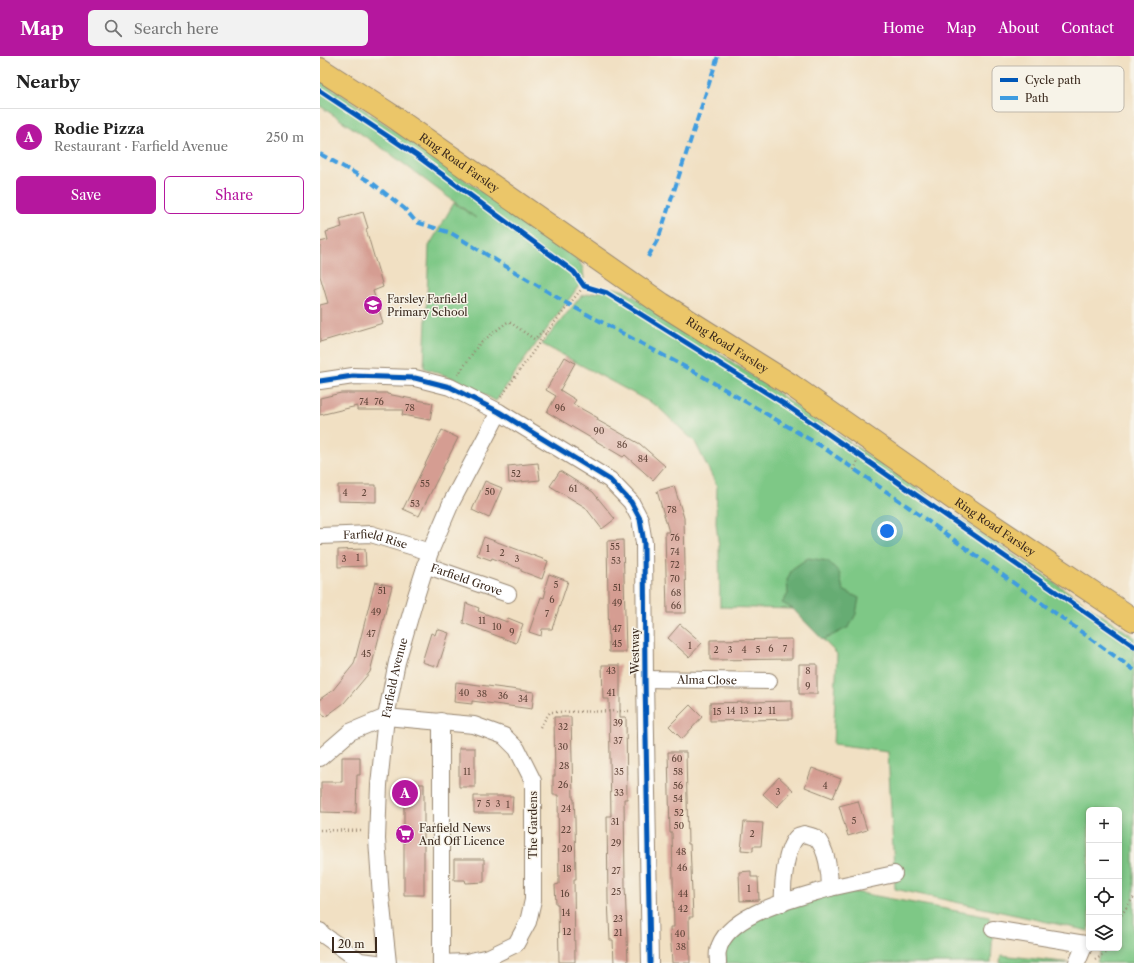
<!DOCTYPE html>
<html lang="en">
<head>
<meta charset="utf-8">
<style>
	:root { --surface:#fff; --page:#f2f2f2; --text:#222; --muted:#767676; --line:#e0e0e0; --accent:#b5179e }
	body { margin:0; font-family:"Libre Caslon Text",serif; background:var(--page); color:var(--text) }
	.controls { position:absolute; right:12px; bottom:12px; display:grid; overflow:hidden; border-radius:6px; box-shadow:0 2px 6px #0003 }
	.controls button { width:36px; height:36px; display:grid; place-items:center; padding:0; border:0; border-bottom:1px solid var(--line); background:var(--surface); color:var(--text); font:20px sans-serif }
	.scale { position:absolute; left:12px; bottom:10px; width:45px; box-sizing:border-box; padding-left:4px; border:2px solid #3b2a1e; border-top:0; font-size:11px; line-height:14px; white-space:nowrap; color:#3b2a1e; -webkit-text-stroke:3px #f7f3e8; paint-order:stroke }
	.you { position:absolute; left:567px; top:475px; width:14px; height:14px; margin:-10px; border:3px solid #fff; border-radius:50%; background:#1a73e8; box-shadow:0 0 0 6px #1a73e833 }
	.badge { display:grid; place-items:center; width:26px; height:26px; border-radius:50%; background:var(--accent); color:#fff; font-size:13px; font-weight:700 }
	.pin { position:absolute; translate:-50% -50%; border:2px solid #fff; box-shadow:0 1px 4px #0006 }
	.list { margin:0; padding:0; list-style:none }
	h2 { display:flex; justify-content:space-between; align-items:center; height:52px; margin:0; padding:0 16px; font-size:17px }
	h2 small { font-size:13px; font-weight:400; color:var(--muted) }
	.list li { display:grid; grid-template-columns:26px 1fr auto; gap:12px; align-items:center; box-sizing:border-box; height:56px; padding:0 16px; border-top:1px solid var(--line) }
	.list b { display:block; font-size:15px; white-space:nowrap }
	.list p { margin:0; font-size:13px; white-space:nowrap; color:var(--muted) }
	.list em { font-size:13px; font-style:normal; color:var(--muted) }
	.actions { display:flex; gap:8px; padding:12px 16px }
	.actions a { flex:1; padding:9px 0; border:1px solid var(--accent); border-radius:6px; text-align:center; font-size:14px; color:var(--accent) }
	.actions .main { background:var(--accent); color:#fff }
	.icon { flex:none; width:22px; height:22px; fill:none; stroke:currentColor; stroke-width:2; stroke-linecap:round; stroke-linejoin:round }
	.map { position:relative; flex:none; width:814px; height:907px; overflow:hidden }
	header { display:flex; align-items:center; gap:24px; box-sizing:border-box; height:56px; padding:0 20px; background:var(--accent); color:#fff }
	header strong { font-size:19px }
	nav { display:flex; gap:22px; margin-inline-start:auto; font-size:14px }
	.search { width:280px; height:36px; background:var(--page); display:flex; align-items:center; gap:10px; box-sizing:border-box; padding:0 14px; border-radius:6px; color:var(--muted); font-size:15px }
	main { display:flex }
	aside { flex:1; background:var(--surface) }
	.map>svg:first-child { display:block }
	.green { fill:#7ec886; stroke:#5c7952 }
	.forest { fill:#66ac73; stroke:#506b48 }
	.building { fill:#d59d92 }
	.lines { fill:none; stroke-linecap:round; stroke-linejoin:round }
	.minor-casing { stroke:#968570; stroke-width:18 }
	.highway-casing { stroke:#968570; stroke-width:24 }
	.path { stroke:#968570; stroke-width:2.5; stroke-dasharray:1 3; stroke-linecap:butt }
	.minor { stroke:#fff; stroke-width:16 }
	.highway { stroke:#ebc669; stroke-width:22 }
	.quiet { stroke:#3f9ce0; stroke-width:4; stroke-dasharray:8 4; stroke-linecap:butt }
	.cycleway-casing { stroke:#f7f3e8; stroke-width:8 }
	.cycleway { stroke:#0057b8; stroke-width:5 }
	.labels { text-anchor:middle; stroke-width:3; stroke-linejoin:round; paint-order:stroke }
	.number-label { font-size:9px; fill:#62473b }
	.street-label { font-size:11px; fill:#3b2a1e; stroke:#f7f3e8 }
	.poi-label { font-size:11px; fill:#3b2a1e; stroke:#f7f3e8; text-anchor:start }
	.key { fill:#f7f3e8; stroke:#bfb7ab; stroke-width:1 }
	.key-label { font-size:11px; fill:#3b2a1e }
</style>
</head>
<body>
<header>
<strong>Map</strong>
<div class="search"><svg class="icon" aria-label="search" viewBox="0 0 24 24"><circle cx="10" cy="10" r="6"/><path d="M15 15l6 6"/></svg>Search here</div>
<nav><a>Home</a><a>Map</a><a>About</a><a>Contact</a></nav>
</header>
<main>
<aside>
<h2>Nearby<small></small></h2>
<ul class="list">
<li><span class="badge">A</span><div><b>Rodie Pizza</b><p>Restaurant · Farfield Avenue</p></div><em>250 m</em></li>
</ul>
<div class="actions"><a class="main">Save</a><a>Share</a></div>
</aside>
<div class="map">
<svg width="814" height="907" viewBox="0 0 814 907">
	<rect width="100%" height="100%" fill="#f7f3e8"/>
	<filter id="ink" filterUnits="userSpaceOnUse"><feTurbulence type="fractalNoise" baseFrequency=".025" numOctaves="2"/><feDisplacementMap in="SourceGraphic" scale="8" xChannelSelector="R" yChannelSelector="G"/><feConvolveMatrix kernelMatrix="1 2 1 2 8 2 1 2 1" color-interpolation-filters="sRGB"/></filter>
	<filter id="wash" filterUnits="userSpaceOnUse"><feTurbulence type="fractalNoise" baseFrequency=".012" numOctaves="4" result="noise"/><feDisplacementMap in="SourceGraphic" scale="16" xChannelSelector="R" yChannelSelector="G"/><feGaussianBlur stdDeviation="0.9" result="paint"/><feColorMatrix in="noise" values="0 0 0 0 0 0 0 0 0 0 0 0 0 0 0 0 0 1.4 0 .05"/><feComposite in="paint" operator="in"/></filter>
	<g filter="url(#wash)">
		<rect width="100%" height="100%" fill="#f1e0c3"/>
		<path class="green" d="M0,24L51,58L257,202L263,212L264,223L202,307L176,345L138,324L104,312L109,190L134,147L156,162L68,96L0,50Z
			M294,232L305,235L383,286L814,581V907H784L777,906L782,892H799V754H769V875L575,833L568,696L513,689L517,598L473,553L400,551L399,492L396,467L397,430L375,386L337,350L222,288L261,240Z
			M524,834L669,861L673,873L671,907H406L405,894L434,863Z
			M681,899L752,907H680Z"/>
		<path class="forest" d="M488,502L508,505L519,516L523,534L539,542L536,558L529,571L503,584L473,553L462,547L468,538L467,524L472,513Z"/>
		<g id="blocks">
			<path class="building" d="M43,156L48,172L46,173L63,231L53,235L63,267L0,286V249L8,247L0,220V186L8,184L6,176L22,171L20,163Z
				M245,301L255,307L240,334L256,344L253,348L278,362L277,364L320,388L345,410L333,424L305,399L303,401L227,356L236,340L226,334Z
				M21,337H67V338L113,347L110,364L82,359L83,354H37V350L0,359V342Z
				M122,374L138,382L99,460L83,453Z
				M218,407L220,424L189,427L188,410Z
				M240,415L273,436L295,463L282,473L265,451L230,430Z
				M165,425L182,432L169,462L152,454Z
				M18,429H56V446L18,445Z
				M354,430L364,462L366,557H347L345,476H349L337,435Z
				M164,481L228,505L222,523L201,515V513L172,502L171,504L157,499Z
				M303,484L306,596H289L287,485Z
				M45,493L46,510L18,511V494Z
				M229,518L248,525L232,573H222L221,580L209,576L221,541L224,542L226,534H224Z
				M55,526L72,530L50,616L24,647L5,661L0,655V643L13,634L34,608Z
				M146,547L159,552L158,555L187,566L188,562L203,568L196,587L143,567Z
				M360,568L382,587L369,601L348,582Z
				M117,573L129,577L118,611L102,606L111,577L115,579Z
				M472,583V603L390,604V584Z
				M479,608H497V638H479Z
				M282,609H300V661H306L307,743H304L305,829L308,907H294L293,884H290L288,844L287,760H291L289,643H283Z
				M136,626L214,636L212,653L152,645V648L134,646Z
				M472,645V663L390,665V647Z
				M370,649L382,661L362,683L349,670Z
				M234,661H251L253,743H254L255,764L256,823H254L255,906H239L238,848H236L235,829L239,828L238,739H233V720H235Z
				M139,692H155V731H139Z
				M348,696H366L368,788H370L373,861H369L370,907H352L350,871H354L352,777H350Z
				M22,701H40V719H37L36,757L1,756V726H22Z
				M492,712L521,723L513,742L485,731Z
				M459,721L473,734L457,751L443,738Z
				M84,728H104V839H84Z
				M154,740H193L192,757H154Z
				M538,745L547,774L528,780L519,750Z
				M424,766L443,767L441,790H433V795L421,794Z
				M134,803H164V826L146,827L145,824H134Z
				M431,815V821H438L439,844L420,845L419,816Z"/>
		</g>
	</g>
	<g filter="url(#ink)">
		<use href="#blocks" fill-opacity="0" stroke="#968570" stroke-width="1"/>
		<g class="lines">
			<g class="minor-casing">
				<g id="minor">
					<path d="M0,325L33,320L95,322L130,331L179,356L290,424L311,446L320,463L324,487L325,623L330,907"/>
					<path id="s1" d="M0,480L51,478L110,496"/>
					<path id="s2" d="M105,509L188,538"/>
					<path id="s3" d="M325,623L449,625"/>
					<path d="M0,702L30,676L66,661L154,669L184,680L197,693L213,725V844L208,866L196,888L169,901L146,906L121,907"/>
					<path d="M510,832L574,818"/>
					<path d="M673,873L765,888L757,907"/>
					<path d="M0,875L2,878L40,905L57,907"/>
					<path id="s4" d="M68,907L61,841L57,783L59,729L66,661L77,606L96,540L110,496L131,447L179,356"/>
					<path d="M121,907V665"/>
					<path d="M398,907C398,903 397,898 398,895C406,857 478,842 510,832C510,818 507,792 496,782C493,780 487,779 484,778C482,779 480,779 478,780C465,791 462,831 463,847"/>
				</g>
			</g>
			<g class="highway-casing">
				<g id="highway">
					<path id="s5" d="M0,13L71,59L342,248L471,329L654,457L814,564"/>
				</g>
			</g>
			<path class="path" d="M138,319L159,288L186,267L188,266L191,267L214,283L223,275L226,277
				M181,341L226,277L264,230
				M534,414L540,400
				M220,671L230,656L311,655
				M0,774L43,775
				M799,862L814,841
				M775,904L786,897L788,892"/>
			<use href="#minor" class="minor"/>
			<use href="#highway" class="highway"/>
			<path class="quiet" d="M0,98L51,126L85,153L96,166L131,177L248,248L382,320L501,390L590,452L814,614
				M328,201L339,181L398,0"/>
			<g class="cycleway-casing">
				<path id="cycleway" d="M0,35L96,99L254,216L264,230L287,237L466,349L540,400L814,590
					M0,325L33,320L95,322L130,331L179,356L290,424L311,446L320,463L324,487L325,623L330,907"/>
			</g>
			<use href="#cycleway" class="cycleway"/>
		</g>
	</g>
	<defs>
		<g id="school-disc" transform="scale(1)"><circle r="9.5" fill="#b5179e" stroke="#f7f3e8"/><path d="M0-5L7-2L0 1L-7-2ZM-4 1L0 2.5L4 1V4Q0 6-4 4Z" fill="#fff"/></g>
		<g id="supermarket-disc" transform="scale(1)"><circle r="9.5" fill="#b5179e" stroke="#f7f3e8"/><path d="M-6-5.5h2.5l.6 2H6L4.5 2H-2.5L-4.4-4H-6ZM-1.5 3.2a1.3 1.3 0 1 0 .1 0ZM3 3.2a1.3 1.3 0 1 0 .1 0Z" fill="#fff"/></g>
	</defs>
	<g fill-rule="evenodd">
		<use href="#school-disc" x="53" y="249"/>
		<use href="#supermarket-disc" x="85" y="778"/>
	</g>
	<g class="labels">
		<g class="number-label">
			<text x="44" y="349">74</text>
			<text x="59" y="349">76</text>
			<text x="90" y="355">78</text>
			<text x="240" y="355">96</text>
			<text x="279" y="378">90</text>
			<text x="302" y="392">86</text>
			<text x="323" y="406">84</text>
			<text x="196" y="421">52</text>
			<text x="105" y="431">55</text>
			<text x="253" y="436">61</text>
			<text x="170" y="439">50</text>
			<text x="25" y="440">4</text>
			<text x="44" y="440">2</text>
			<text x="95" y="451">53</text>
			<text x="352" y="457">78</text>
			<text x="355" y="485">76</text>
			<text x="295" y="494">55</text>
			<text x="168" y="496">1</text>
			<text x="355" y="499">74</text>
			<text x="182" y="500">2</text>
			<text x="38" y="505">1</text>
			<text x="24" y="506">3</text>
			<text x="197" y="506">3</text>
			<text x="296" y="508">53</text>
			<text x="355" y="512">72</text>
			<text x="355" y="526">70</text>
			<text x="236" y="532">5</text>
			<text x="297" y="535">51</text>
			<text x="62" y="538">51</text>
			<text x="356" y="540">68</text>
			<text x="232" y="547">6</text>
			<text x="297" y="550">49</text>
			<text x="356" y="553">66</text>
			<text x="56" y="559">49</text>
			<text x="227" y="561">7</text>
			<text x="162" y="568">11</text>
			<text x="177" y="574">10</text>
			<text x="297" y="576">47</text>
			<text x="192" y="579">9</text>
			<text x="51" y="581">47</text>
			<text x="297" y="591">45</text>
			<text x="370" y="593">1</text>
			<text x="451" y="596">6</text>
			<text x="465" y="596">7</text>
			<text x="396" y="597">2</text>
			<text x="410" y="597">3</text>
			<text x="424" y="597">4</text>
			<text x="438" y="597">5</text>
			<text x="46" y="601">45</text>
			<text x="291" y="618">43</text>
			<text x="488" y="618">8</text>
			<text x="488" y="633">9</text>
			<text x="144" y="640">40</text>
			<text x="291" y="640">41</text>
			<text x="162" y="641">38</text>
			<text x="183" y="643">36</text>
			<text x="203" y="646">34</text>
			<text x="411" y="658">14</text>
			<text x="424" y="658">13</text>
			<text x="438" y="658">12</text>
			<text x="452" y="658">11</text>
			<text x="397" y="659">15</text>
			<text x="298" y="670">39</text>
			<text x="243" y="674">32</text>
			<text x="298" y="688">37</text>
			<text x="243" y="694">30</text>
			<text x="357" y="706">60</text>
			<text x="244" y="713">28</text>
			<text x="147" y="719">11</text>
			<text x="299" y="719">35</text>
			<text x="358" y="719">58</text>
			<text x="243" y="732">26</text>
			<text x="358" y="733">56</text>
			<text x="505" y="733">4</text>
			<text x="458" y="739">3</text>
			<text x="299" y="740">33</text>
			<text x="358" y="746">54</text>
			<text x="159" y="751">7</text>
			<text x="168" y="751">5</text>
			<text x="178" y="751">3</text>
			<text x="188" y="752">1</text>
			<text x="246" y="756">24</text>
			<text x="359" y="760">52</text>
			<text x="534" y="768">5</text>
			<text x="295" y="769">31</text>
			<text x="359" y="773">50</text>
			<text x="246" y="777">22</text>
			<text x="432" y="781">2</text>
			<text x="296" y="790">29</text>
			<text x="247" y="796">20</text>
			<text x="361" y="799">48</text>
			<text x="362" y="815">46</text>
			<text x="247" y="816">18</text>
			<text x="296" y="818">27</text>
			<text x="429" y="836">1</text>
			<text x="296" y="839">25</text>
			<text x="245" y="841">16</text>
			<text x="363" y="841">44</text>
			<text x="363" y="856">42</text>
			<text x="246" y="860">14</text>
			<text x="298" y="866">23</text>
			<text x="247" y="879">12</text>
			<text x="298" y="880">21</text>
			<text x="360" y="881">40</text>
			<text x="361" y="894">38</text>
		</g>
		<g class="street-label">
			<text dy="4" stroke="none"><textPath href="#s5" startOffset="168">Ring Road Farsley</textPath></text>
			<text dy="4" stroke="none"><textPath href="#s5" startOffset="492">Ring Road Farsley</textPath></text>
			<text dy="4" stroke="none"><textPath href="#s5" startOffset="816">Ring Road Farsley</textPath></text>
			<text dy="4" stroke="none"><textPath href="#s1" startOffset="56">Farfield Rise</textPath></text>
			<text dy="4" stroke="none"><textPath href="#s2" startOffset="44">Farfield Grove</textPath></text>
			<text transform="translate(315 595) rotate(-90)" y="4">Westway</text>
			<text dy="4" stroke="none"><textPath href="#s4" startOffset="287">Farfield Avenue</textPath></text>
			<text dy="4" stroke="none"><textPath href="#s3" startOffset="62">Alma Close</textPath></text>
			<text transform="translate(213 769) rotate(-90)" y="4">The Gardens</text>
		</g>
		<g class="poi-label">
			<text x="67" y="247">Farsley Farfield<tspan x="67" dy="13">Primary School</tspan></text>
			<text x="99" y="776">Farfield News<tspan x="99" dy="13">And Off Licence</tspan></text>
		</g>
	</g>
	<rect x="672" y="10" width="132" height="46" rx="6" class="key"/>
	<rect x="680" y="22" width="18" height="4" fill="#0057b8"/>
	<rect x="680" y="40" width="18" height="4" fill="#3f9ce0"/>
	<g class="key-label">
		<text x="705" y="28">Cycle path</text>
		<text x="705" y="46">Path</text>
	</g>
</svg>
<div class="controls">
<button>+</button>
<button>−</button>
<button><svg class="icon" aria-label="locate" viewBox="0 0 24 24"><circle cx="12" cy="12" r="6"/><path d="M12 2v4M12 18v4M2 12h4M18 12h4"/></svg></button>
<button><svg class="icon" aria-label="layers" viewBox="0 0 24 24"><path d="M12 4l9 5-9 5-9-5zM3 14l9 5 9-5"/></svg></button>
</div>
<div class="scale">20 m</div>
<div class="you"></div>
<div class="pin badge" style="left:85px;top:737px">A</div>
</div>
</main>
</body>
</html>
